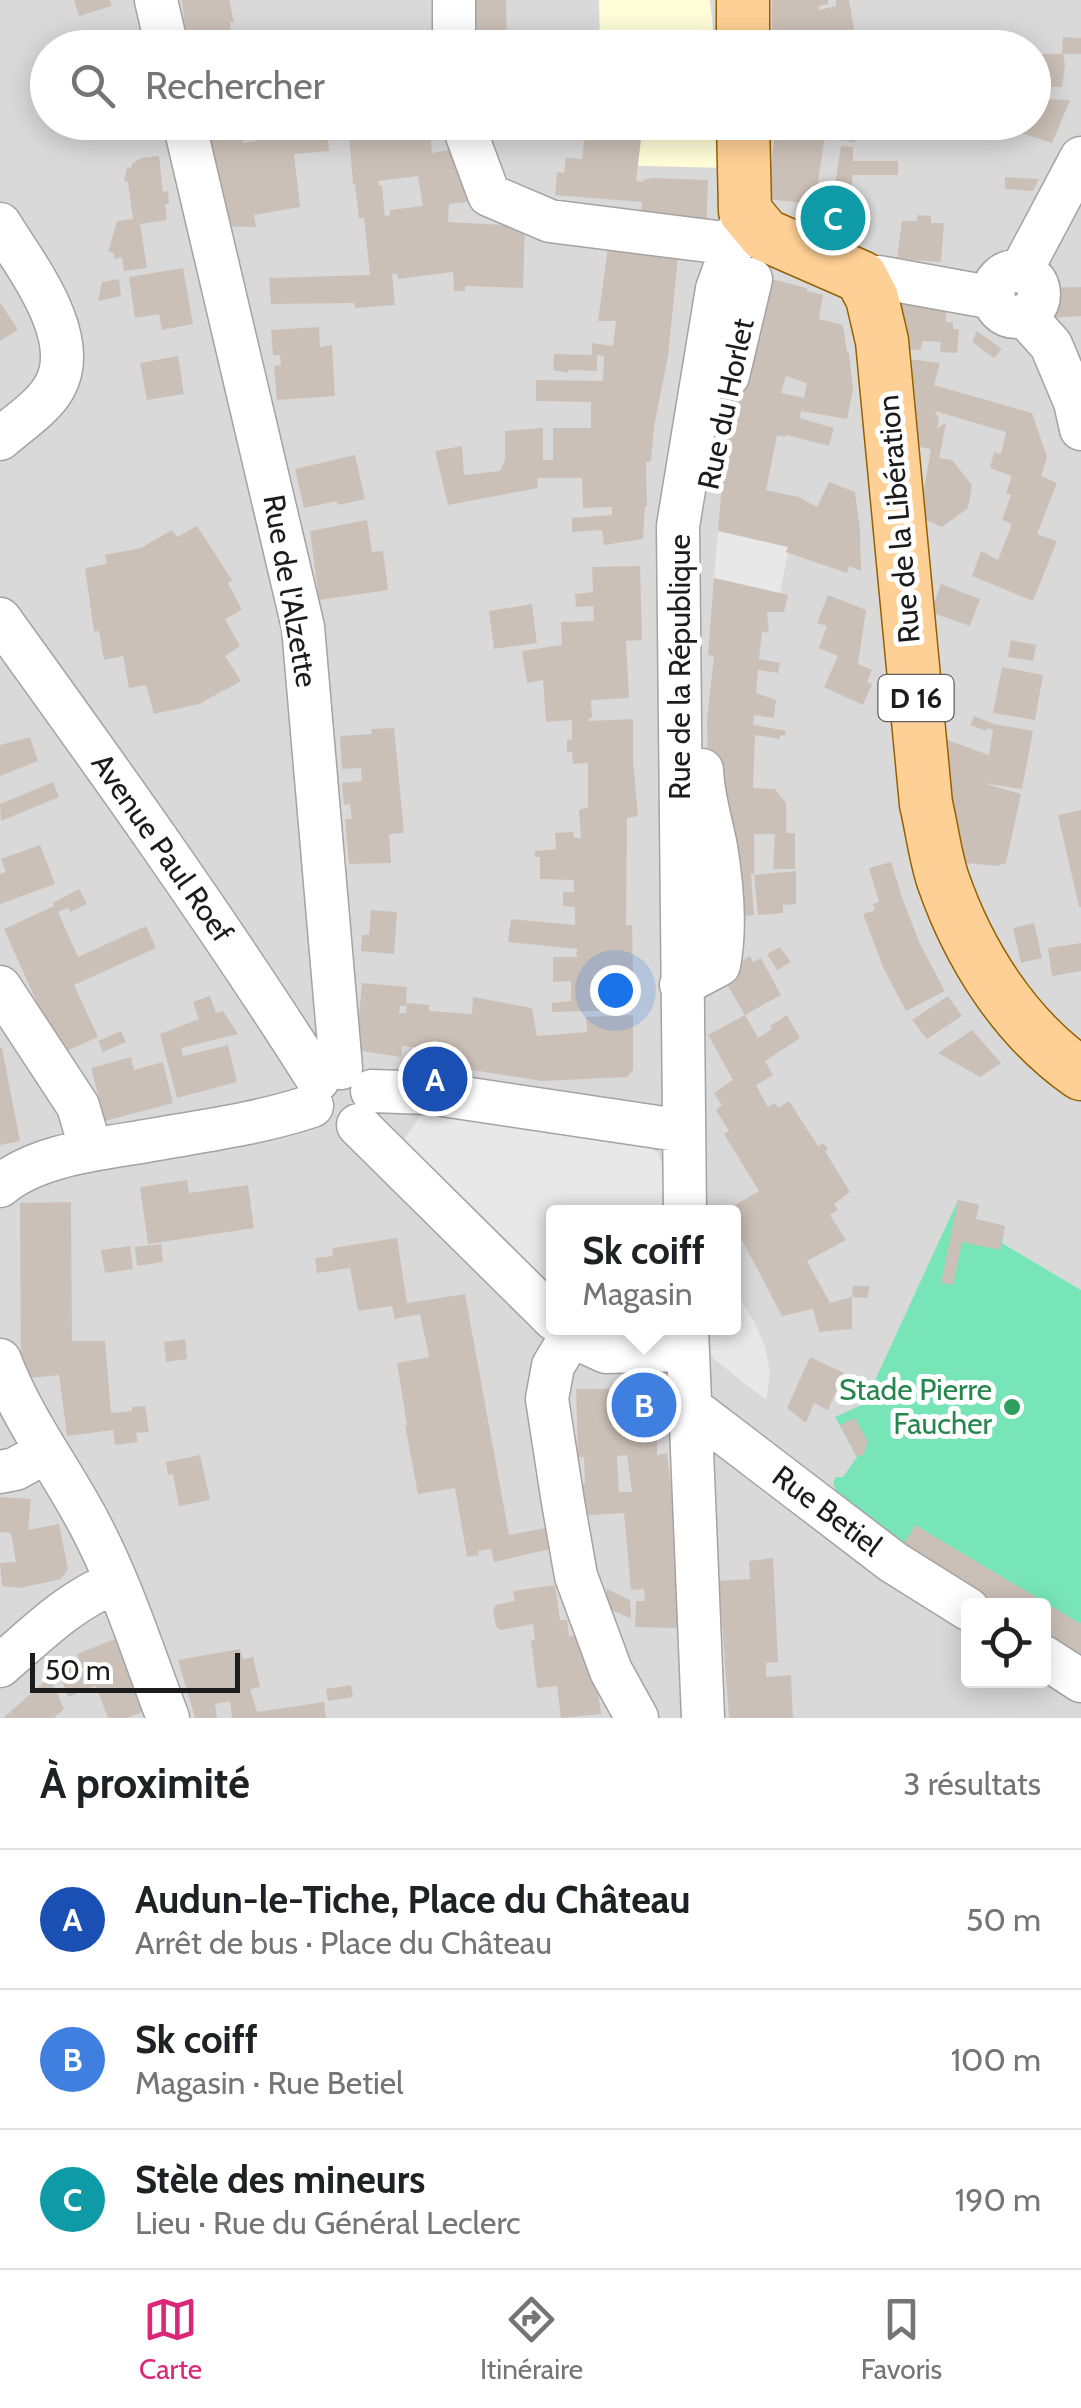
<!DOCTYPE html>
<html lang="fr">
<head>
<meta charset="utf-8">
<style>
	:root { --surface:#fff; --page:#f2f2f2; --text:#202124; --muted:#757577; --line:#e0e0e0; --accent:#db2777 }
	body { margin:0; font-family:Cabin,sans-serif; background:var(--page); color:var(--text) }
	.controls { position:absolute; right:30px; bottom:30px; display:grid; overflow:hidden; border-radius:10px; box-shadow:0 5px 25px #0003 }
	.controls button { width:90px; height:90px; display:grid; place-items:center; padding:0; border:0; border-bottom:2px solid var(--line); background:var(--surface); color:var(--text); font:50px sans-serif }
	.scale { position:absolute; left:30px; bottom:25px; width:210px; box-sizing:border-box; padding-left:10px; border:5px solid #1c1c1c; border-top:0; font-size:28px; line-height:35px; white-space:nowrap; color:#1c1c1c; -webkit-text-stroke:8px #fff; paint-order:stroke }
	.you { position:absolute; left:615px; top:990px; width:35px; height:35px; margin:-25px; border:8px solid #fff; border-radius:50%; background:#1a73e8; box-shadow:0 0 0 15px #1a73e833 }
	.badge { display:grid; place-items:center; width:65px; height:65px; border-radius:50%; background:var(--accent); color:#fff; font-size:32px; font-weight:700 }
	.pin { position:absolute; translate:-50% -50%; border:5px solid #fff; box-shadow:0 2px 10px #0006 }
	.popup { position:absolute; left:546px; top:1205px; width:195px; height:130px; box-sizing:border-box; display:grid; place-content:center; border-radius:10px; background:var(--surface); filter:drop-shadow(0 2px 8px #0005); font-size:32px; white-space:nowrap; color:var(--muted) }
	.popup b { font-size:38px; color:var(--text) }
	.popup::after { content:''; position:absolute; left:50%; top:100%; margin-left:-20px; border:20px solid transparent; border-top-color:var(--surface) }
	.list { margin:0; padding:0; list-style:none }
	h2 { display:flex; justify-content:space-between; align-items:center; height:130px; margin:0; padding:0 40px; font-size:42px }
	h2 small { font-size:32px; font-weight:400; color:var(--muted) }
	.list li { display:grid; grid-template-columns:65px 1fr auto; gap:30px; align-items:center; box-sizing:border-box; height:140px; padding:0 40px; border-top:2px solid var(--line) }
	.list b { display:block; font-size:38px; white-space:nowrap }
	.list p { margin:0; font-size:32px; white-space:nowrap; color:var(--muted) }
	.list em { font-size:32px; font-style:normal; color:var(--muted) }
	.icon { flex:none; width:55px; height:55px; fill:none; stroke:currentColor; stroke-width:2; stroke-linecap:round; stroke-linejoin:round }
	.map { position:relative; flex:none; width:1081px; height:1718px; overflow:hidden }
	.search { position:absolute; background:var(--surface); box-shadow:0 5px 25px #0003; left:30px; right:30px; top:30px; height:110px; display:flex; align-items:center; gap:25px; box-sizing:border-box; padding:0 35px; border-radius:55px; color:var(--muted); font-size:38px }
	.sheet { height:550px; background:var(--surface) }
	nav { display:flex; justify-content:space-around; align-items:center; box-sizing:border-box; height:140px; border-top:2px solid var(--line); background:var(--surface); font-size:28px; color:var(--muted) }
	nav a { display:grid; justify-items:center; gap:5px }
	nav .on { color:var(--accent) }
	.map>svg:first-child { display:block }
	.residential { fill:#dad9d9; fill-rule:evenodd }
	.education { fill:#fffed9 }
	.pitch { fill:#78e5b9 }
	.parking { fill:#e8e8e8 }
	.building { fill:#cbc0b7; fill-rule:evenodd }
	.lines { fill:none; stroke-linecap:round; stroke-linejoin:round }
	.minor-casing { stroke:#a3a3a3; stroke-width:45 }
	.major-casing { stroke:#946100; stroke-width:55 }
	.minor { stroke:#fff; stroke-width:42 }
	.major { stroke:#ffd095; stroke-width:52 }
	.leisure-dot { fill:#2e9e5b; stroke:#fff; stroke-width:4 }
	.labels { text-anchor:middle; stroke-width:10; stroke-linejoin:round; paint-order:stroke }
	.shield { fill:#fff; stroke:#606060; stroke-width:2.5 }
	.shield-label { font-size:28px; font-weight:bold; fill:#1c1c1c }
	.street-label { font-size:30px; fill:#1c1c1c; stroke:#fff }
	.leisure-label { font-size:30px; fill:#27864d; stroke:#fff; text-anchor:end }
</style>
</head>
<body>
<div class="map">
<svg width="1081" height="1718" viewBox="0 0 1081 1718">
	<rect width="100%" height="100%" fill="#efeae1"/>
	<path class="residential" d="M0,0H1081V1290L1001,1242L958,1201L864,1404L857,1457L843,1478L968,1606V1680H1044L1081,1660V1718H0ZM48,48H1034V122H48ZM554,1212H734V1328H554Z"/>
	<path class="education" d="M599,0H710L715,47H600Z
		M602,123H723L728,168L603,165Z"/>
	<path class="pitch" d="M958,1200L979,1205L976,1219L1005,1226L1002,1243L1081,1290V1660L1044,1638V1606L902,1547L833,1493L836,1489L833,1483L836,1477H843L857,1457L835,1417L864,1404Z"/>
	<path class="parking" d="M718,531L789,547L780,593L714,578Z
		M426,1107L644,1142L658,1153L665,1174L666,1212H554V1297L400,1146Z
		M739,1298L754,1321L765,1347L770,1373L766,1400L714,1359L706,1345L703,1328H734V1300Z"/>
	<path class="building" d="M74,0H110L112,6L79,16Z
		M182,0H229L234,22H230L231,48H187Z
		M467,0H506L507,48H465Z
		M772,0H828V4L819,6V10L836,6V0H849L854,29V48H772Z
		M113,31L116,48H83L81,39Z
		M654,33H675V48H654Z
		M1063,37L1081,38V54H1063L1065,65L1062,87H1043L1042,99L1070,100L1052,143L1021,133L1025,122H1034V54H1062Z
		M240,122L243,143L256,141V134L274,133L327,122L329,151L294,154L300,207L254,215L256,227L213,226L197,128Z
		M348,122H429L432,153L455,149L465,180L467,202L449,204L448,222L525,226L523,288L465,286V291H454L453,272L398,279L397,274H392L395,305L355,308L354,303L271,304L269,278L370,275L364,218H359L355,184H353ZM418,176L423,206L390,210V215L385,216L382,185L379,186L378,181Z
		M776,122H823L826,128L817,189L834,192L841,146L853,147V161H898V175H853L848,208L768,199Z
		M831,122H856L855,142L837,140Z
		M586,125L642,131L636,181L643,182V180L653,178L708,180L706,233L641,223L642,202L555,195L557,172L564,173L566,158L582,159Z
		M159,156L163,192L168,191L169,204H165L167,220L140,224L147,268L124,271L122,257L114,259V253L108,252L117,221L133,219L128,182L124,181L127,167L131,168L132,164L141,158Z
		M1005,177L1039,179L1033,191L1005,189Z
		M918,215L931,216V223H944L941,262L897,259L902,221H916Z
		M609,240L679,248L668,356L654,427L651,461L646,462L647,506H645L643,539L604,545L602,530L572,532V518L612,515V507L583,508L582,478H537L538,488L448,505L435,451L462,446L464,475L500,471L505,460V431L543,428V460H553V428H591V402L536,401V380L603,381L604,356L597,355V371L568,370V373L553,370L554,354L592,355V343L613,346L616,321H598Z
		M183,268L193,324L162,330L159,314L135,318L129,277Z
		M759,276L807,288V291L823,295L819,319L843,325L847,352L849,353L853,390L847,419L801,411L800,418L834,428L829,446L787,435L786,437L777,435L766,490L799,497L817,507L829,482L855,492L860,530L861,571L849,566L847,573L786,552L788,547L718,531L722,484L712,481ZM786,376L807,383L804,398L781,393Z
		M119,279L121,296L98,301L102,282Z
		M1081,287V316L1049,318V288Z
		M895,301L918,303L946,312V322H953V329H959L957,353L940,352L941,342L922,341L921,350L892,348Z
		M0,302L18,330L0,341Z
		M319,327L320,347L332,345L335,396L277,400L274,366L281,365L280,355H273L271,330Z
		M977,331L1002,349L994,358L972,342Z
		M178,356L184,394L147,400L140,363Z
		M900,358L940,363L934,385L1032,413L1047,457L1041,476L1057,483L1037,534L1057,541L1033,601L972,576L981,551L998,560L1012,524L1002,520L1011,495L1006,493L1012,476L990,468L994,452L1001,454L1006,432L935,411L939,419L937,428L946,423L939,458L952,460L972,485L968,508L942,527L919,517L931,449L903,444Z
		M355,455L365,499L338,505L337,501L304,508L295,469Z
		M367,520L372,552L383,551L388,590L319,600L310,531Z
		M197,526L232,580L228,583L242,610L225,619L240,646L225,656L241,681L199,704L154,714L146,685L129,688L123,656L104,660L99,631L94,632L85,568L107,564L105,555L141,548L172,530L177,537Z
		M640,566L642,640L626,641L629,698L591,700L592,718H589V721L633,719V761L638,816L627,818L626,925H632L634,1010L552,1012V1003L571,1001V981L553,982V957H578L576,954L578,949L508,942L511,919L575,925V907L563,906V892H574V880L540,879V857H535V851L556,849L555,833L573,832L574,838H581L579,810L588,807V763L573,764L572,752H567V740L572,739V720L546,722L543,680L527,683L522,651L562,645L561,622L594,621L593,606L576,607L575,594L593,592L592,567Z
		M714,578L788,595L784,612H767L769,633L762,631L759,659L780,663L778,673L758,670L756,693L776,700L774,718L754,715L753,726L755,725L786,731L785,736L780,735V739L755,735L753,788L775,789L786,803V833H795V869H773L775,834H754V874H751L754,915L732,917L708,777L707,719L714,656L708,655Z
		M941,584L980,599L970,626L931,612Z
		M828,595L866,610L858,664L872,670L867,682L872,684L863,705L824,687L838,656L819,648L827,626L817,623Z
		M532,604L537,643L494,649L489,611Z
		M1011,640L1036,645L1033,661L1008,657Z
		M1002,667L1043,675L1035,720L993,713Z
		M974,716L994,724L1033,731L1022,789L983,783L1021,794L1006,863L997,866L945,861L939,737L989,755L993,730L988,728L986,731L970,725Z
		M394,728L404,833L389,834L391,863L349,864L345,819H352L350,804L344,805L342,783L362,781L361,768L342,769L340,736L372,734L371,729Z
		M30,737L38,761L0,776V745Z
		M53,782L59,797L1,821L0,804Z
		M1081,810V907H1079L1058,815Z
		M40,845L55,884L0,904V874L6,872L1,859Z
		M891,862L903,900L920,944L945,991L906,1011L883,967L863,914L875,910L873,904L879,902L869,868Z
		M796,871V904L783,905V913L758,915L754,875Z
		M79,889L87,904L70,912L68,908L58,912L78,957L146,926L156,948L74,985L98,1037L60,1054L4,929L54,906L53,903Z
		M371,910L397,912L394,954L361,951L362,935H369Z
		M1034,923L1042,958L1021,963L1013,928Z
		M1081,943V971L1052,976L1048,948Z
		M780,947L791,962L777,970L767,954Z
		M750,956L753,962L761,958L781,995L745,1015L724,979L725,971Z
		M362,983L407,987L406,1006H400L399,1013H406L407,1003L429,1005V1011L472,1014L473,997L532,1008L537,1036L587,1032L586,1017L633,1015V1070L627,1077L542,1081L423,1062L424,1048L402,1046L401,1057L356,1050Z
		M210,996L216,1013L223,1011L238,1034L181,1048L183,1056L228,1045L237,1082L177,1098L160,1034L199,1019L193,1002Z
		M948,996L962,1016L927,1039L912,1020Z
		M745,1015L758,1038L772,1029L770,1026L787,1015L800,1038L765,1061L773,1075L756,1085L768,1107L775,1103L778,1108L789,1101L818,1146L823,1143L828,1149L825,1151L850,1192L834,1204L838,1210L830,1215L846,1240L807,1261L830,1303L852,1297L853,1286H870L867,1298L852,1297V1329L819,1332L813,1309L782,1316L734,1225V1212H723L759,1191L724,1134L729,1131L716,1110L722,1105L714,1093L733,1080L708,1035Z
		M972,1030L1001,1063L980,1077L938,1053Z
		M121,1031L126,1042L103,1052L98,1041Z
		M0,1048H2L20,1141L0,1145Z
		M131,1057L134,1070L163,1062L173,1103L105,1121L91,1068Z
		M187,1180L189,1193L248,1185L254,1228L148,1244L140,1187Z
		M958,1200L979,1205L976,1219L1005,1226L1000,1250L962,1242L953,1285L941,1283Z
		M71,1202L72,1341H105L111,1413L132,1411V1407L145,1406L149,1432L136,1433L138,1442L115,1445L113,1430L67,1436L59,1375L21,1379L20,1203Z
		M397,1238L407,1303L465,1294L509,1535L550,1527L554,1548L494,1562L491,1549L478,1551L479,1555L467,1557L455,1488L418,1494L405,1425H407L397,1363L429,1357L420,1314L395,1319L392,1306L358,1311L350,1268L317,1273L315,1258L333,1256L332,1248Z
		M161,1244L163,1262L137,1266L135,1247Z
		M130,1246L133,1269L105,1273L101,1250Z
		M185,1339L187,1359L166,1362L164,1342Z
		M810,1357L844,1373L828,1410L814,1403L806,1423L787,1408Z
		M576,1389H657V1455L667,1453L674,1513L678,1557H674L678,1628L635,1627L636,1601H645L644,1589L631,1590L624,1513L580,1516L578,1484H585L584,1457H578ZM627,1455L632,1492H619L617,1456Z
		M855,1418L868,1442L864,1454L857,1457L840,1425Z
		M200,1455L210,1500L179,1506L173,1474L168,1475L166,1462Z
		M0,1497L31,1499L28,1530L59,1524L68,1569L61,1579L20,1588L2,1586L0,1563L16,1562L11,1533L0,1532Z
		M915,1525L1081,1624V1660L1044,1638V1606H989L949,1581L902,1547Z
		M773,1558L778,1662L766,1663V1677L791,1675L793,1718H729L719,1581L750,1579L749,1561Z
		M600,1576L605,1595L607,1589L630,1600L631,1616L630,1618L600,1605L594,1577Z
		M555,1585L560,1620H567L569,1636L583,1634L592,1648L601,1714L561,1718L557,1686L537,1688L531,1640H535L533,1624L501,1630L496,1627L493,1609L496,1605L515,1601L513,1591Z
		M115,1639L142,1712L127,1718H108L96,1686L68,1697L59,1672L80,1664L77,1654Z
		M240,1649L243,1659L253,1657L260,1687L250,1689L257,1712L324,1702L326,1718H232L230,1701L215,1704L217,1718H195L178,1660Z
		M50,1677L64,1709L54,1718H3Z
		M351,1685L353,1697L328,1701L326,1689Z"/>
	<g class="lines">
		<g class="minor-casing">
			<path id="minor" d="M156,0L167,48
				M454,48V0
				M184,122L303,627L341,1068
				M462,122L489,195L550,221L732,244
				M0,224C25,265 82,336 55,386C44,407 18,423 0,439
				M1021,271L1081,158
				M993 294a23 23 0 1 1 46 0a23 23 0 1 1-46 0Z
				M725,273L751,279L728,376
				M861,277H878L994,298
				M1024,315L1051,345L1075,402L1081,429
				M0,619C109,770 218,922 318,1080
				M681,985L719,965C726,929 722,883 716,847C711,821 703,797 702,770
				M0,987L78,1106L91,1150
				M372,1091L429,1093L684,1131
				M358,1125L554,1319
				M0,1186C36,1155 100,1149 146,1141C202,1131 258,1124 312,1106
				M685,1212L678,526L717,289L745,211
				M563,1328L571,1336L606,1352L687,1350
				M687,1328L703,1718
				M571,1336L553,1366L547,1399L563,1502L576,1576L611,1671L637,1718
				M0,1360C22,1419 60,1468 89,1523C122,1585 143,1653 168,1718
				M690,1407L893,1562L968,1609
				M0,1472L15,1469L46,1452
				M1044,1657L1081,1681
				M0,1666C38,1633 69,1601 116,1582"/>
		</g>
		<g class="major-casing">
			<path id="major" d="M743,0V48
				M743,122L745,211L765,235L861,277L872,298L882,341L926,804C932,829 935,856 943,880C969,955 1015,1028 1081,1074"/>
		</g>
		<use href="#minor" class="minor"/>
		<use href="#major" class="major"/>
	</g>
	<circle class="leisure-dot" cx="1012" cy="1407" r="10"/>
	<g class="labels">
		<rect class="shield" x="878.5" y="675" width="75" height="46" rx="8"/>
		<g class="shield-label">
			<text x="916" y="708">D 16</text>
		</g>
		<g class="street-label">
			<text transform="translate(726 404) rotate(-78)" y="10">Rue du Horlet</text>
			<text transform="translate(899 519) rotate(-95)" y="10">Rue de la Libération</text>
			<text transform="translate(290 591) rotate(80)" y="10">Rue de l'Alzette</text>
			<text transform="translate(680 667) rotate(-90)" y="10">Rue de la République</text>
			<text transform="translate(162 848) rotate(55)" y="10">Avenue Paul Roef</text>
			<text transform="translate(827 1511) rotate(37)" y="10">Rue Betiel</text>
		</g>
		<g class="leisure-label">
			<text x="992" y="1400">Stade Pierre<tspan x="992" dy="34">Faucher</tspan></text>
		</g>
	</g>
</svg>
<div class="controls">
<button><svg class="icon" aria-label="locate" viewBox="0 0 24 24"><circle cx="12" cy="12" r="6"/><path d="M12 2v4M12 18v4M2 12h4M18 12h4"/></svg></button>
</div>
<div class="scale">50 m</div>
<div class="you"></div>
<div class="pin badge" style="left:435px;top:1079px;background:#1a4fb4">A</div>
<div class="pin badge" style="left:644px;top:1405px;background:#3f7fe0">B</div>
<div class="popup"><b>Sk coiff</b>Magasin</div>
<div class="pin badge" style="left:833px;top:218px;background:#0f9aa8">C</div>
<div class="search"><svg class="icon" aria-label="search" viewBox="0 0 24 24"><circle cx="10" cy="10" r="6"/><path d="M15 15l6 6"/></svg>Rechercher</div>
</div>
<section class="sheet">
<h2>À proximité<small>3 résultats</small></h2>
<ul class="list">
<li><span class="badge" style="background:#1a4fb4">A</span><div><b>Audun-le-Tiche, Place du Château</b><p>Arrêt de bus · Place du Château</p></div><em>50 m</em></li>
<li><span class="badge" style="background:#3f7fe0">B</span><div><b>Sk coiff</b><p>Magasin · Rue Betiel</p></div><em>100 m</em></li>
<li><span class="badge" style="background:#0f9aa8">C</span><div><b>Stèle des mineurs</b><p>Lieu · Rue du Général Leclerc</p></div><em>190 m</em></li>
</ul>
</section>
<nav>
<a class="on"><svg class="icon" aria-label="map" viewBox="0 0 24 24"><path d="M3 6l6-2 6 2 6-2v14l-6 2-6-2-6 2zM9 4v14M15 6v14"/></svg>Carte</a>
<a><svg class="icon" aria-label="directions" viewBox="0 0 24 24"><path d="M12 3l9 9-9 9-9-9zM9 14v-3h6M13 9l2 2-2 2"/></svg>Itinéraire</a>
<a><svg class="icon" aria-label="saved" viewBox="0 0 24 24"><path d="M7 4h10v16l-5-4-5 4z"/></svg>Favoris</a>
</nav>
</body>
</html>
